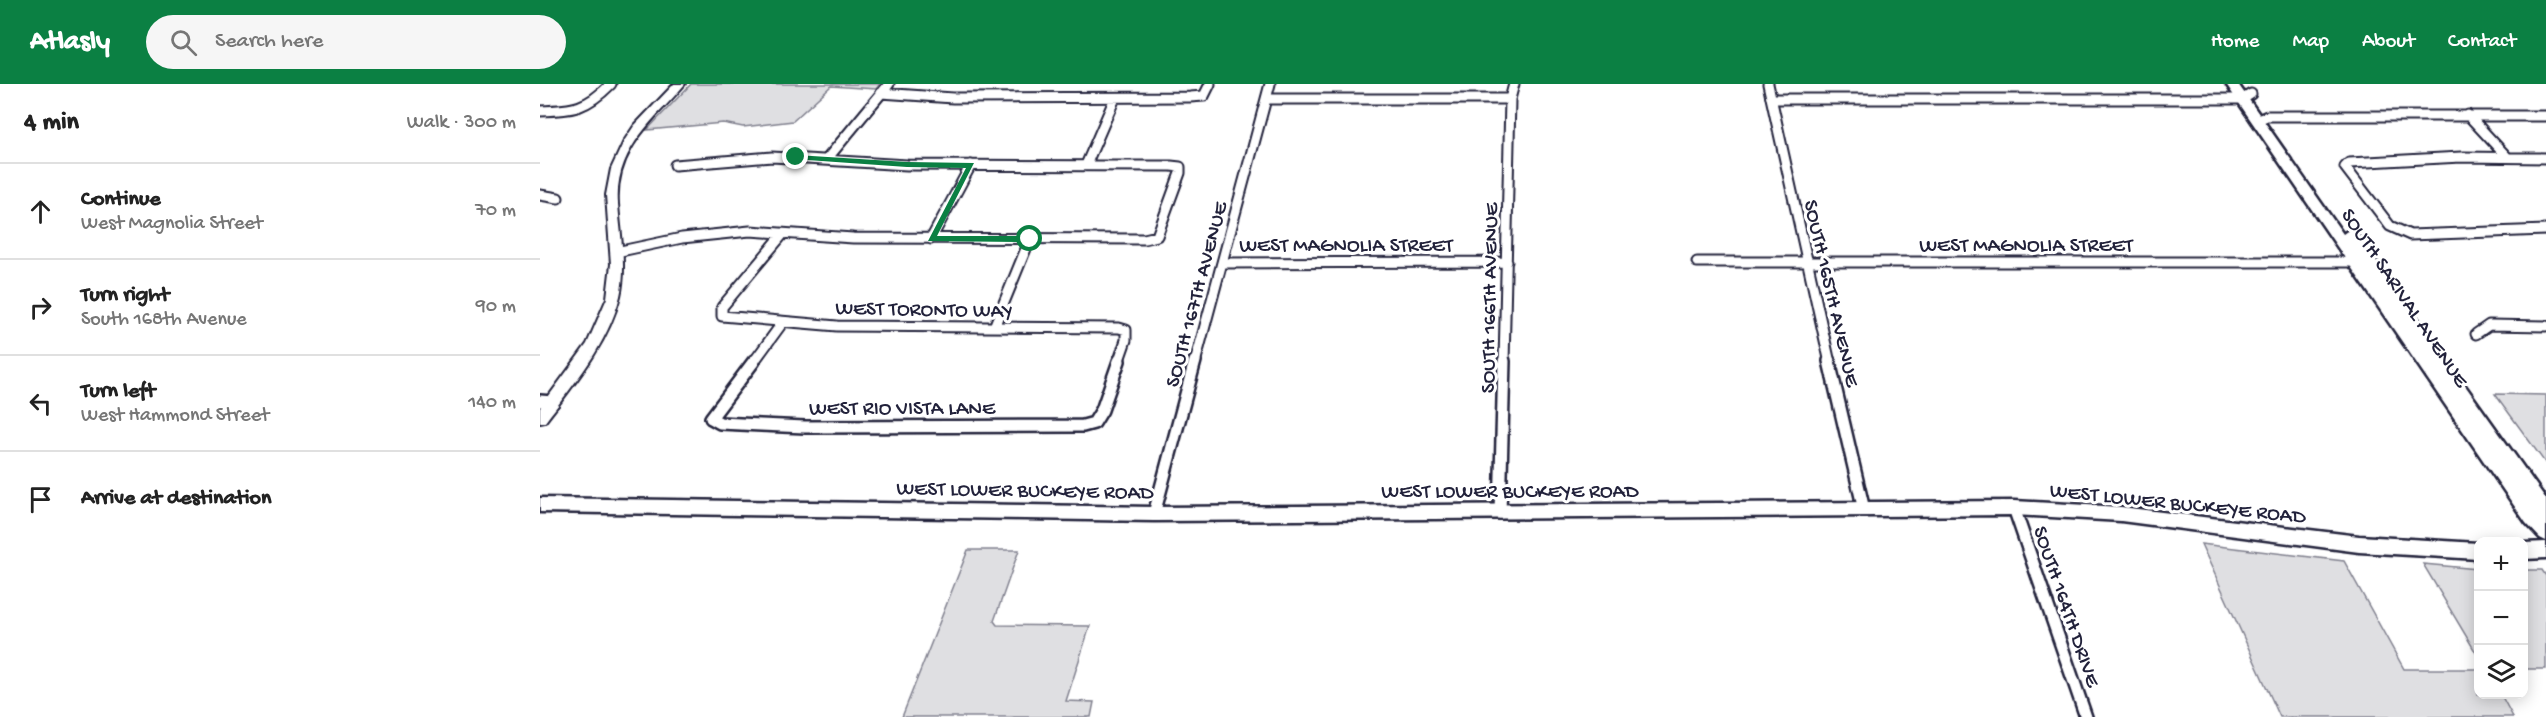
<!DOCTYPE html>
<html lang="en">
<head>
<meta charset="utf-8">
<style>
	:root { --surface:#fff; --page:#f6f6f6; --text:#222; --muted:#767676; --line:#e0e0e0; --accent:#0b8043 }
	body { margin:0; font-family:"Gochi Hand",sans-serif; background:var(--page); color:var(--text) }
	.controls { position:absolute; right:18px; bottom:18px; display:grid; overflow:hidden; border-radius:12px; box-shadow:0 3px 15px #0003 }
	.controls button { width:54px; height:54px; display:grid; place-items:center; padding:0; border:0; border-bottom:2px solid var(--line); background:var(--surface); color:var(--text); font:30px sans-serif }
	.stop { position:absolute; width:18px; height:18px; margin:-14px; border:4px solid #0b8043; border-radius:50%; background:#fff }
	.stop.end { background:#0b8043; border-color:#fff; box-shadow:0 2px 6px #0008 }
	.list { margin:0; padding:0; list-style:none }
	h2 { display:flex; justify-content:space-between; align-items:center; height:78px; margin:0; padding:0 24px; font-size:26px }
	h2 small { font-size:20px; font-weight:400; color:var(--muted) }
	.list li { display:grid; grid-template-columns:39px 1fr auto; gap:18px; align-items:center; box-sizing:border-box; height:96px; padding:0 24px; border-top:2px solid var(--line) }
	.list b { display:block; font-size:22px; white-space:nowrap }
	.list p { margin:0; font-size:20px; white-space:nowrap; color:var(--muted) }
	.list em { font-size:20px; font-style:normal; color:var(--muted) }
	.icon { flex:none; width:33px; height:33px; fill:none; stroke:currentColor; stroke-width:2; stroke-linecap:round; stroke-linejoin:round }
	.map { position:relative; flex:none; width:2006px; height:633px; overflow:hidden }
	header { display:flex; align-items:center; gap:36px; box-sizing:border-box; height:84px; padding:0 30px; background:var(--accent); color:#fff }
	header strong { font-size:28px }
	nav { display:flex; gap:33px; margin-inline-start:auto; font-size:21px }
	.search { width:420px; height:54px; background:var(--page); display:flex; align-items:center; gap:15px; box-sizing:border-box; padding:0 21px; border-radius:33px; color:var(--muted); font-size:22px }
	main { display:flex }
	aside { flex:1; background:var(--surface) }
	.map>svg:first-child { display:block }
	.green { fill:#dfdfe2; stroke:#80808e; stroke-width:1.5 }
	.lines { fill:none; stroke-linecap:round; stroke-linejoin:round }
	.minor-far1-casing { stroke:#22223b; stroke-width:13 }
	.minor-casing { stroke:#22223b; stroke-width:16 }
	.tertiary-casing { stroke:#22223b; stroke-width:4 }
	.secondary-casing { stroke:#22223b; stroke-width:5 }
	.minor-far1 { stroke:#fff; stroke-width:9 }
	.minor { stroke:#fff; stroke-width:11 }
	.tertiary { fill:#fff; fill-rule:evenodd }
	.secondary { fill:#fff; fill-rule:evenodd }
	.route { fill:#0b8043 }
	.labels { text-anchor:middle; stroke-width:6; stroke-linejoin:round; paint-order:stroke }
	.street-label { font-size:21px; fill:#22223b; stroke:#fff }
</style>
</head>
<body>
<header>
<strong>Atlasly</strong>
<div class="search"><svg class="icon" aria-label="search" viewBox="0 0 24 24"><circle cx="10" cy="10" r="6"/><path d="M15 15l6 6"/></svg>Search here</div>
<nav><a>Home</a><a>Map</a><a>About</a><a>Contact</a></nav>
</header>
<main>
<aside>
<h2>4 min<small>Walk · 300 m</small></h2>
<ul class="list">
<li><svg class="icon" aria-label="ahead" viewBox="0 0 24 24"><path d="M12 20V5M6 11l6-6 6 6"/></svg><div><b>Continue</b><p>West Magnolia Street</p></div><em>70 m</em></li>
<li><svg class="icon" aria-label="right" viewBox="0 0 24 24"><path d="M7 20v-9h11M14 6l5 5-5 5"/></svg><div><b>Turn right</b><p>South 168th Avenue</p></div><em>90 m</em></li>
<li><svg class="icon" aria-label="left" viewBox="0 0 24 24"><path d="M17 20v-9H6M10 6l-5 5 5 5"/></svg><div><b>Turn left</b><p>West Hammond Street</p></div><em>140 m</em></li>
<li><svg class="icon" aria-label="arrive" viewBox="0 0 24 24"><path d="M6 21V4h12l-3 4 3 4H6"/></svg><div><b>Arrive at destination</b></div></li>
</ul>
</aside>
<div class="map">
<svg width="2006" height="633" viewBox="0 0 2006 633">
	<rect width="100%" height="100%" fill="#fff"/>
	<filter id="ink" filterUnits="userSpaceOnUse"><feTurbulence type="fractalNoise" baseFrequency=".0167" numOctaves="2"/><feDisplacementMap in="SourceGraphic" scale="12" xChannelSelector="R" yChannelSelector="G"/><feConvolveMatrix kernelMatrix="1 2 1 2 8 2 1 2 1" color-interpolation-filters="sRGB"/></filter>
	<g filter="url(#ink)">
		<path class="green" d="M151,0H340L336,5L291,2L253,37L203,43L183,39L107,46Z
			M1955,310L2006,311V380Z
			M1661,460L1804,477L1864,585H1938V610L1961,611L1973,633H1740Z
			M428,466H479L454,537L457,541L550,542L526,617L554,618L551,633H362Z
			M1883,480L1938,485V572Z
			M1984,486H2002L2006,492V585H1984Z"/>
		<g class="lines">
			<g class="minor-far1-casing">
				<path id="minor-far1" d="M1228,0L1290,279
					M341,9L413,14L650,13L664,12L670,0
					M726,15H970
					M1232,15H1703L1711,10
					M0,27C34,26 46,25 71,0
					M1928,31L1967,73
					M1718,36L1727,32H2006
					M2006,74L1921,73L1809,79L1805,83L1850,142L1870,151L2006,146
					M287,75L349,0
					M546,81L575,14
					M0,111L18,114
					M243,150L182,223V232L297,242L579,244L586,246V256L578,279
					M391,155L431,81
					M76,168L142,154L210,147L313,154L604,155L617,152L640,89V83L631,82L367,81L232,73L135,81
					M1157,178H1815
					M682,179L967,178
					M454,243L490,155
					M1936,250L1949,241L2006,242
					M213,279L243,238
					M655,279L730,0
					M964,279L970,15L974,0"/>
			</g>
			<g class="minor-casing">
				<path id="minor" d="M214,277L171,334L180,339L265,343L543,342L554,339L562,326L579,277
					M1289,277L1324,426
					M0,317L13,318
					M1474,424L1546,633
					M960,429L964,277
					M614,430L655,277"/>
			</g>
			<g class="tertiary-casing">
				<path id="tertiary" d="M134,0H145C114,37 74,65 78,120C80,150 87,182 80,212C68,260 34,300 5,338L0,339V324L47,260L67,214L71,180L66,111L71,85L84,57L94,42Z"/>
			</g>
			<g class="secondary-casing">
				<path id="secondary" d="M1686,0H1698L1803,150L1810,145L1815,147L2006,415V457L2000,454L1986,439Z
					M0,414L614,423L1474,417L1581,423L1819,452L1938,459V475L1819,468L1581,437L1474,431L614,437L0,428Z
					M2006,458V474L1984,475V459Z"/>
			</g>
			<use href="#minor-far1" class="minor-far1"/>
			<use href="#minor" class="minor"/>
			<use href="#tertiary" class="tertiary"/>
			<use href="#secondary" class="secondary"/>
		</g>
	</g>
	<path class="route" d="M256,71L367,78L434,79L397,152H490L494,155L490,158L388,157L426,84L367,83L253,75Z"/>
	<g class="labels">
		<g class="street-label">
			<text x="806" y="167">WEST MAGNOLIA STREET</text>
			<text x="1486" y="167">WEST MAGNOLIA STREET</text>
			<text transform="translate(1293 209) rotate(77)" y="7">SOUTH 165TH AVENUE</text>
			<text transform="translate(655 210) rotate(-75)" y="7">SOUTH 167TH AVENUE</text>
			<text transform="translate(1866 213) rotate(56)" y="7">SOUTH SARIVAL AVENUE</text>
			<text transform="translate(948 214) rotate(-89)" y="7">SOUTH 166TH AVENUE</text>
			<text transform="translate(384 224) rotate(1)" y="7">WEST TORONTO WAY</text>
			<text x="362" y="330">WEST RIO VISTA LANE</text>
			<text transform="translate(485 405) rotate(1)" y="7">WEST LOWER BUCKEYE ROAD</text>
			<text x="970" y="413">WEST LOWER BUCKEYE ROAD</text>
			<text transform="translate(1638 418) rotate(6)" y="7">WEST LOWER BUCKEYE ROAD</text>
			<text transform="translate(1528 522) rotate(71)" y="7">SOUTH 164TH DRIVE</text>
		</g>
	</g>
</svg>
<div class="controls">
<button>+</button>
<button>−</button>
<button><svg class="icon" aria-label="layers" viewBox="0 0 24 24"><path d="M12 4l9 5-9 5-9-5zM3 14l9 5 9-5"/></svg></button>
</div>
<div class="stop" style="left:490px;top:155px"></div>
<div class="stop end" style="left:256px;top:73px"></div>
</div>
</main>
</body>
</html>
